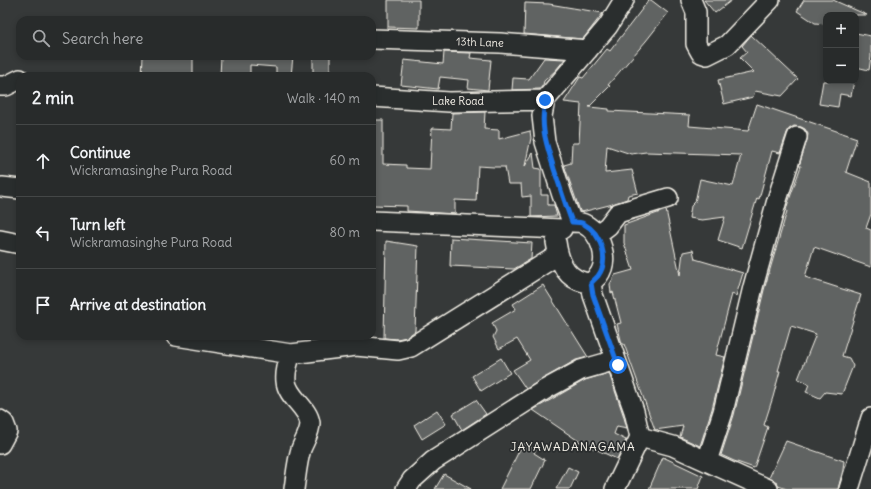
<!DOCTYPE html>
<html lang="en">
<head>
<meta charset="utf-8">
<style>
	:root { --surface:#282b2b; --page:#303333; --text:#f1f3f6; --muted:#a5a7a9; --line:#444747 }
	body { margin:0; font-family:Delius,sans-serif; background:var(--page); color:var(--text) }
	.controls { position:absolute; right:12px; top:12px; display:grid; overflow:hidden; border-radius:8px; box-shadow:0 2px 6px #0003 }
	.controls button { width:36px; height:36px; display:grid; place-items:center; padding:0; border:0; border-bottom:1px solid var(--line); background:var(--surface); color:var(--text); font:20px sans-serif }
	.stop { position:absolute; width:12px; height:12px; margin:-9px; border:3px solid #1a73e8; border-radius:50%; background:#fff }
	.stop.end { background:#1a73e8; border-color:#fff; box-shadow:0 1px 4px #0008 }
	.list { margin:0; padding:0; list-style:none }
	h2 { display:flex; justify-content:space-between; align-items:center; height:52px; margin:0; padding:0 16px; font-size:17px }
	h2 small { font-size:13px; font-weight:400; color:var(--muted) }
	.list li { display:grid; grid-template-columns:26px 1fr auto; gap:12px; align-items:center; box-sizing:border-box; height:72px; padding:0 16px; border-top:1px solid var(--line) }
	.list b { display:block; font-size:15px; white-space:nowrap }
	.list p { margin:0; font-size:13px; white-space:nowrap; color:var(--muted) }
	.list em { font-size:13px; font-style:normal; color:var(--muted) }
	.icon { flex:none; width:22px; height:22px; fill:none; stroke:currentColor; stroke-width:2; stroke-linecap:round; stroke-linejoin:round }
	.map { position:relative; flex:none; width:871px; height:489px; overflow:hidden }
	.search { position:absolute; background:var(--surface); box-shadow:0 2px 6px #0003; left:16px; top:16px; width:360px; height:44px; display:flex; align-items:center; gap:10px; box-sizing:border-box; padding:0 14px; border-radius:12px; color:var(--muted); font-size:15px }
	.panel { position:absolute; background:var(--surface); box-shadow:0 2px 6px #0003; left:16px; top:72px; width:360px; height:268px; border-radius:12px }
	.map>svg:first-child { display:block }
	.building { fill:#616362; stroke:#f4f1e8 }
	.lines { fill:none; stroke-linecap:round; stroke-linejoin:round }
	.minor-casing { stroke:#f4f1e8; stroke-width:22 }
	.minor { stroke:#2a2d2e; stroke-width:19 }
	.route { stroke:#1a73e8; stroke-width:5 }
	.labels { text-anchor:middle; stroke-width:3.5; stroke-linejoin:round; paint-order:stroke }
	.street-label { font-size:11px; fill:#f4f1e8; stroke:#2a2d2e }
	.neighbourhood-label { font-size:12px; letter-spacing:1px; fill:#f4f1e8; stroke:#2a2d2e }
</style>
</head>
<body>
<div class="map">
<svg width="871" height="489" viewBox="0 0 871 489">
	<rect width="100%" height="100%" fill="#363939"/>
	<filter id="ink" filterUnits="userSpaceOnUse"><feTurbulence type="fractalNoise" baseFrequency=".025" numOctaves="2"/><feDisplacementMap in="SourceGraphic" scale="8" xChannelSelector="R" yChannelSelector="G"/><feConvolveMatrix kernelMatrix="1 2 1 2 8 2 1 2 1" color-interpolation-filters="sRGB"/></filter>
	<g filter="url(#ink)">
		<path class="building" d="M388,0H419V28L388,27Z
			M649,0H651L668,13L646,41L608,85L610,86L589,107L609,109V111L690,115L689,126L748,131L757,104L857,138L846,172L871,182V214L866,228L871,230V267L814,247L805,277L861,295L842,356L849,358L853,366L842,394L825,392L820,398L806,392L809,384L798,379L816,334L791,326L778,371H780L773,397L764,425L768,427L754,468L734,461L721,455L734,415L764,290L787,211L786,210L788,203L801,166H799L807,140L808,134L805,129L801,127L794,126L789,129L787,133L780,153L772,151L759,199L757,198L742,248L718,240L725,217L702,220L689,218L691,206L695,202L700,179L733,186L741,155L646,152L631,154L607,146L605,173L632,170L638,193L628,195L627,199L613,204L582,212L580,211L564,165L571,163L572,143H579L581,104L564,102L580,77L583,78L607,49L610,51Z
			M704,0H732L715,13Z
			M804,0H833L867,15H826V24L815,23L797,11Z
			M525,3L549,4L603,13L583,39L524,34Z
			M856,33L871,36V57L869,70L856,67Z
			M751,35L798,79L782,96L755,91L753,97L724,104L718,80L754,72L740,58L747,52L742,46Z
			M444,52L471,53L470,58L491,60L488,90L468,88L469,80L440,77L438,89L401,85L404,60L443,64Z
			M143,56H193V76H142Z
			M221,56H293L291,76H276V67L250,65V76H220Z
			M313,56H330V76H313Z
			M544,58L565,59L556,70L544,81L543,85L540,89L512,90L513,78L529,79Z
			M823,81H854L851,96L840,94L838,107L819,104Z
			M485,112L484,129L499,130V139L530,131L531,138L525,166L533,153L535,168L541,169V195H548V205H554L557,216L531,217V196L522,197L521,184H508L505,167H494L478,166L476,201L455,200V214L407,211V206L372,205V120H383V164L406,165V168L430,169L432,128L451,129L452,113Z
			M666,210L680,275L683,252L693,250L695,259L743,273L736,296L732,294L716,355L725,357L712,409L700,446L680,437L683,426L655,430L624,344H622L617,324L621,323L613,292L611,293L610,284L615,275L633,270L624,243V225Z
			M451,238L532,243L531,259L514,269L450,266Z
			M386,241L418,246L415,331L407,337L397,339L384,338Z
			M543,285L588,357L576,360L526,389L513,370L530,360L517,339L499,349L493,337L496,331L492,323L516,309L513,304Z
			M501,358L510,373L481,391L472,376Z
			M609,373L623,414L627,428L617,426L614,434L626,440L617,459L580,442L533,410L585,380Z
			M476,400L486,414L462,430L453,414Z
			M437,410L446,424L422,439L414,425Z
			M786,441L844,461L843,470L838,489H787L778,486L777,482L769,478Z
			M523,443L536,449L534,453L545,460L531,489H500Z
			M663,457L703,476L698,489H649Z
			M568,467L578,472L570,489H556Z
			M444,474L471,489H435Z"/>
		<g class="lines">
			<g class="minor-casing">
				<path id="minor" d="M691,0L696,12V44L701,53L707,55L727,45L770,0
					M372,39L500,43L588,50
					M0,86H6L20,79
					M372,97L449,102L545,100
					M2,187L20,189
					M372,221L562,229
					M572,222L562,195L545,142L542,116L545,100L608,26L624,0
					M572,222C576,222 581,222 584,224C601,233 610,260 598,276C596,278 593,281 591,283
					M596,235L608,226L618,213L668,198
					M0,240L20,244
					M556,242C559,263 567,282 591,283
					M591,283L593,295L634,411L640,437L615,489
					M176,336L291,354L356,346L398,350L411,347L558,255
					M291,354C288,362 285,372 286,381C287,397 308,407 310,423C310,433 304,441 301,449C297,462 296,476 294,489
					M0,420L4,423L7,431L0,444
					M640,437L673,446L768,489
					M707,461L723,412L753,287L777,200L797,137
					M406,489L412,480L433,461L546,389L581,370L616,360
					M849,489L871,418"/>
			</g>
			<use href="#minor" class="minor"/>
		</g>
	</g>
	<g class="lines" filter="url(#ink)">
		<path class="route" d="M545,100C540,128 546,142 554,169C560,187 565,204 572,222C576,222 581,222 584,224C601,233 610,260 598,276C596,278 593,281 591,283L593,295L618,365"/>
	</g>
	<g class="labels">
		<g class="street-label">
			<text transform="translate(480 42) rotate(2)" y="4">13th Lane</text>
			<text x="458" y="105">Lake Road</text>
		</g>
		<g class="neighbourhood-label">
			<text x="573" y="451">JAYAWADANAGAMA</text>
		</g>
	</g>
</svg>
<div class="controls">
<button>+</button>
<button>−</button>
</div>
<div class="stop" style="left:618px;top:365px"></div>
<div class="stop end" style="left:545px;top:100px"></div>
<div class="search"><svg class="icon" aria-label="search" viewBox="0 0 24 24"><circle cx="10" cy="10" r="6"/><path d="M15 15l6 6"/></svg>Search here</div>
<section class="panel">
<h2>2 min<small>Walk · 140 m</small></h2>
<ul class="list">
<li><svg class="icon" aria-label="ahead" viewBox="0 0 24 24"><path d="M12 20V5M6 11l6-6 6 6"/></svg><div><b>Continue</b><p>Wickramasinghe Pura Road</p></div><em>60 m</em></li>
<li><svg class="icon" aria-label="left" viewBox="0 0 24 24"><path d="M17 20v-9H6M10 6l-5 5 5 5"/></svg><div><b>Turn left</b><p>Wickramasinghe Pura Road</p></div><em>80 m</em></li>
<li><svg class="icon" aria-label="arrive" viewBox="0 0 24 24"><path d="M6 21V4h12l-3 4 3 4H6"/></svg><div><b>Arrive at destination</b></div></li>
</ul>
</section>
</div>
</body>
</html>
